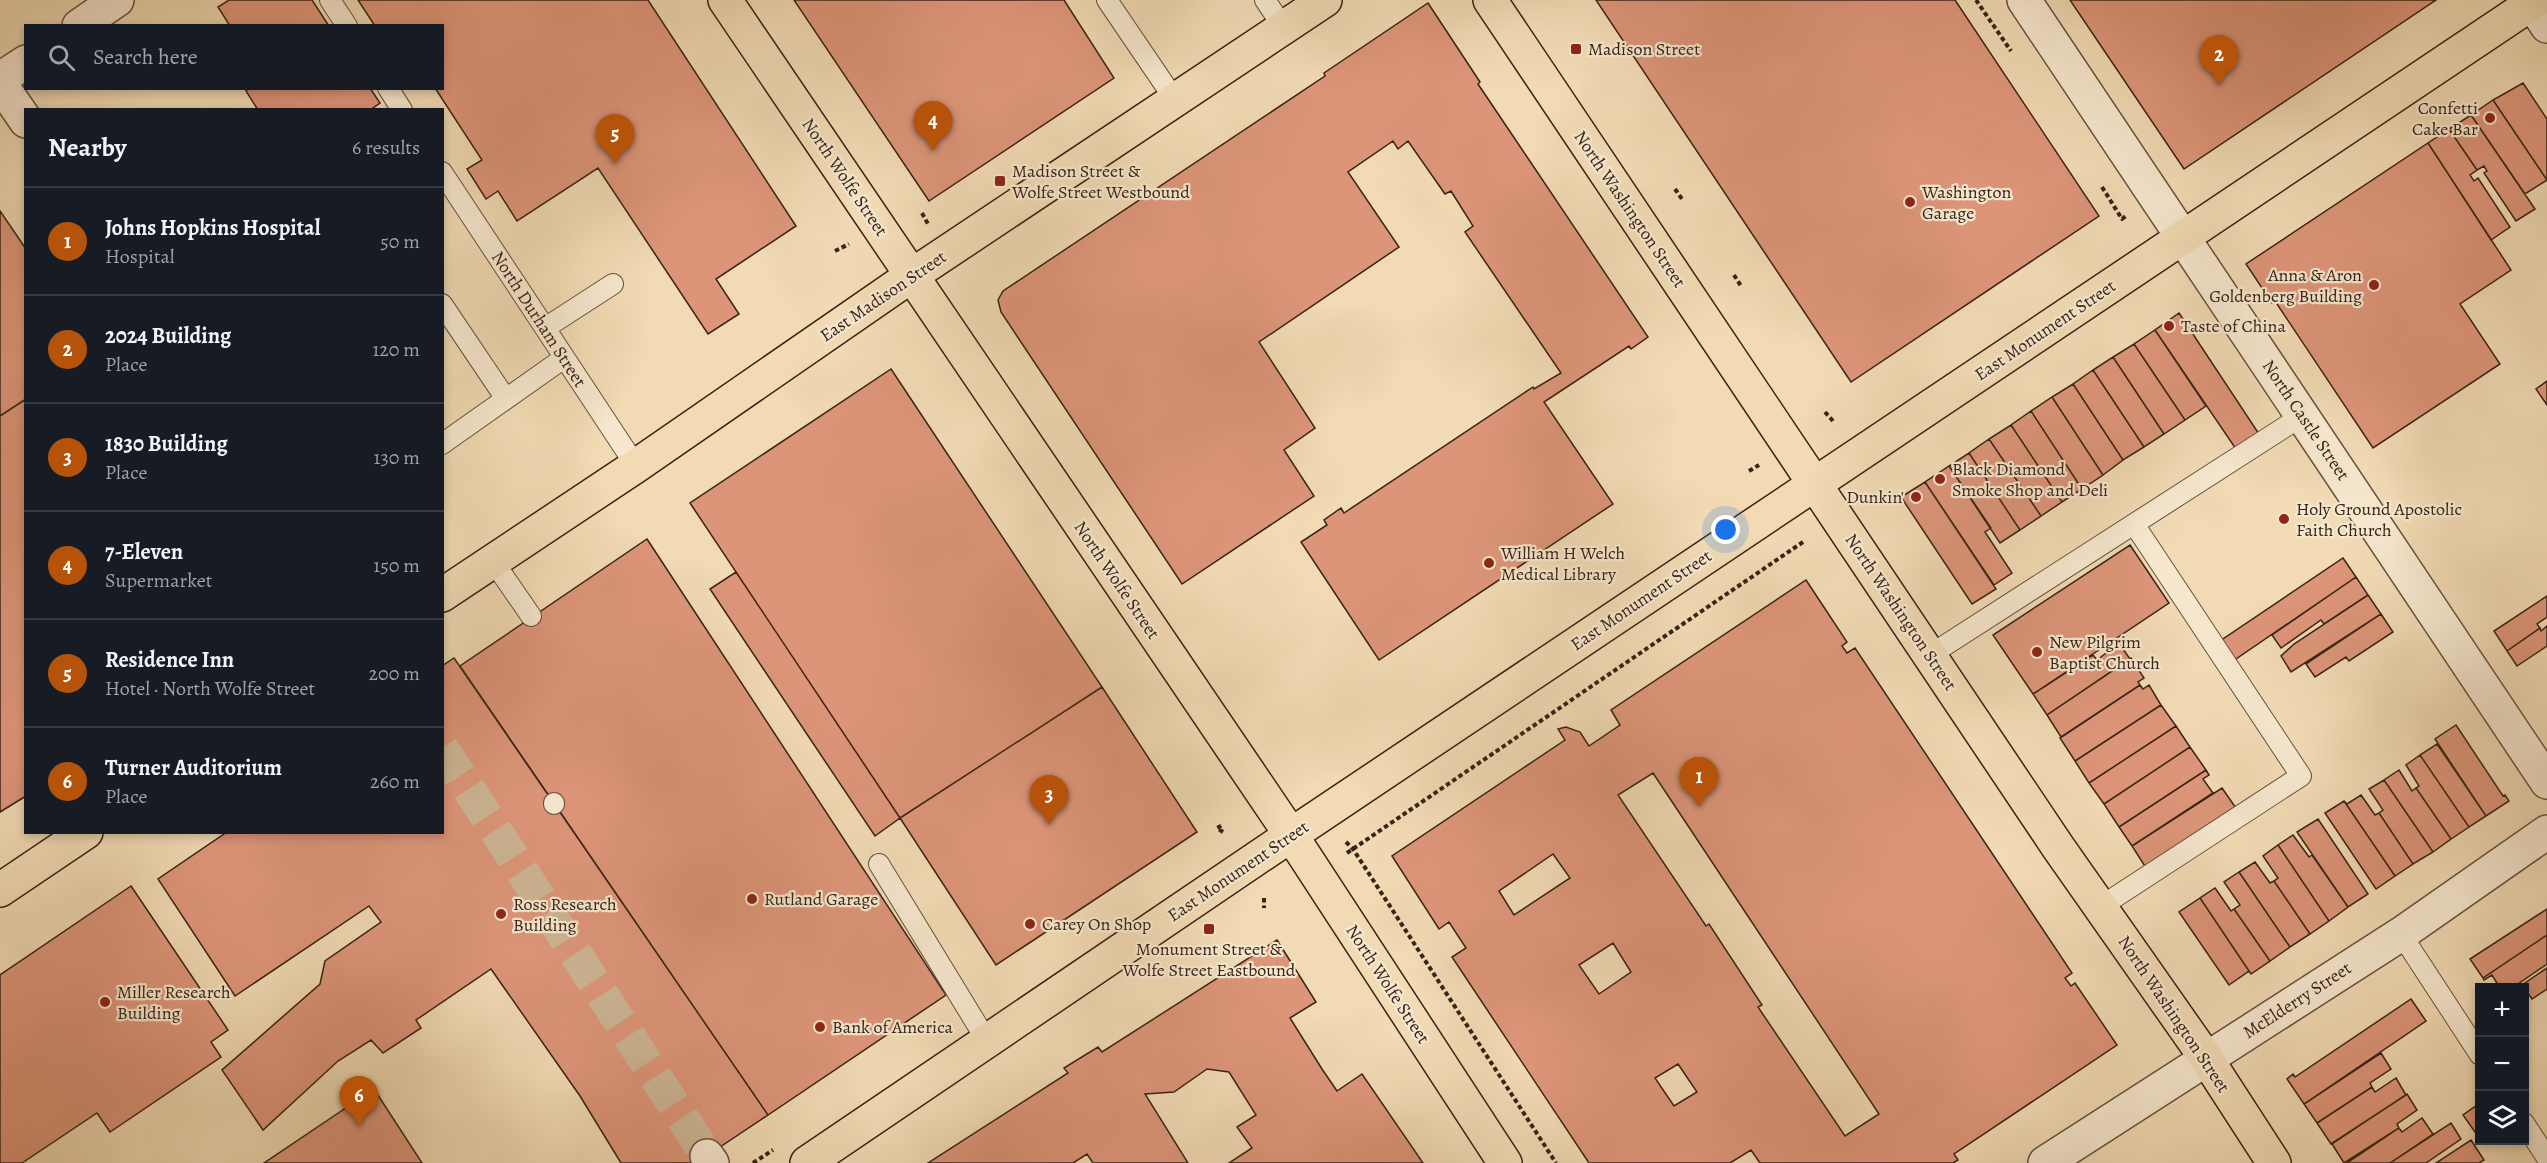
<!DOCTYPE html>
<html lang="en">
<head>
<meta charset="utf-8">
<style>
	:root { --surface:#171b24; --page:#20242c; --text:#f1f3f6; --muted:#9ea1a6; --line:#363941; --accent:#b45309 }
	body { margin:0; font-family:Alegreya,serif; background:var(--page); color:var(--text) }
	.controls { position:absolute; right:18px; bottom:18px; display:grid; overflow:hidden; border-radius:0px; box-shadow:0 3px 9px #0003 }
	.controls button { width:54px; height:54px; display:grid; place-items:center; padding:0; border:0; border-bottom:2px solid var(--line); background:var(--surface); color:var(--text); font:30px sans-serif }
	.you { position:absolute; left:1726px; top:530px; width:21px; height:21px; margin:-15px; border:4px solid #fff; border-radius:50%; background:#1a73e8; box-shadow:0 0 0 9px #1a73e833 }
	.badge { display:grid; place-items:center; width:39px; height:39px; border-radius:50%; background:var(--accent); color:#fff; font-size:20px; font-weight:700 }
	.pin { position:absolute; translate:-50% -50px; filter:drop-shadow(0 2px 3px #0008) }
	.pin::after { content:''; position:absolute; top:32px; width:21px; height:18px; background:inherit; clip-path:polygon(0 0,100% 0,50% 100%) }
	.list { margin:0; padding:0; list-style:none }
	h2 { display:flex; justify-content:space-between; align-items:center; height:78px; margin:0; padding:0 24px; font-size:26px }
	h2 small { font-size:20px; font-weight:400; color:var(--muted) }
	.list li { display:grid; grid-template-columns:39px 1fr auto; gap:18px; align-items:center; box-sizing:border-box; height:108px; padding:0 24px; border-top:2px solid var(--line) }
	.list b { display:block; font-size:22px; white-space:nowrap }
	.list p { margin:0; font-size:20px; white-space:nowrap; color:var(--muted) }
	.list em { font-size:20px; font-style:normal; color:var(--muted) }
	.icon { flex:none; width:33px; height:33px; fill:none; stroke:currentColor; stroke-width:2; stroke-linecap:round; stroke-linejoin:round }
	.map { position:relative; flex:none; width:2547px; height:1163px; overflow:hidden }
	.search { position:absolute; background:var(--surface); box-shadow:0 3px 9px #0003; left:24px; top:24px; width:420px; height:66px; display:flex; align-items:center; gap:15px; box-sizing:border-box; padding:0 21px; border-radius:0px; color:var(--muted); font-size:22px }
	.panel { position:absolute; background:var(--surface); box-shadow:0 3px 9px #0003; left:24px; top:108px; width:420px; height:726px; border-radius:0px }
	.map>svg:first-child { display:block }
	.building { fill:#dd9579; stroke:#382215; stroke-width:1.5; fill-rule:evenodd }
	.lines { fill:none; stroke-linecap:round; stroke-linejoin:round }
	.street-tunnel { stroke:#ccb594; stroke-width:33; stroke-dasharray:33 16; stroke-linecap:butt }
	.lane-casing { stroke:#66503d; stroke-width:22 }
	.street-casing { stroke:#66503d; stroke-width:36 }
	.primary-casing { stroke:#382215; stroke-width:36 }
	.path { stroke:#382215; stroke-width:4; stroke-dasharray:4.5 3; stroke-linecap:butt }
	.lane { stroke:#f6e7ce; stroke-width:20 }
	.street { stroke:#f6e7ce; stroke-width:33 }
	.primary { stroke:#f1dab4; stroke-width:33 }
	.poi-dot { fill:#8f2418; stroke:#f6e7ce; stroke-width:2 }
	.labels { text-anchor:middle; stroke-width:4.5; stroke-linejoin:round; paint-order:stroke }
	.poi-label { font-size:18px; fill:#382215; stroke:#f6e7ce; text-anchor:start }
	.street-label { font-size:18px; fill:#382215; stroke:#f6e7ce }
</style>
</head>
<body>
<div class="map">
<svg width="2547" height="1163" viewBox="0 0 2547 1163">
	<rect width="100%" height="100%" fill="#f1dab4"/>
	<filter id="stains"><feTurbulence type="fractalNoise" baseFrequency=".00333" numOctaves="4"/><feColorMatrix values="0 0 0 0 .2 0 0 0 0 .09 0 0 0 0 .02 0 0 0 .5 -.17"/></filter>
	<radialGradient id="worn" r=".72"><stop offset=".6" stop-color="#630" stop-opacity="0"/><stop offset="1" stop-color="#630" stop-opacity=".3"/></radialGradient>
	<path class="building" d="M229,0H312L329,26H230L218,7Z
		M358,0H648L796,226L716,279L739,314L708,334L598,168L517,221L498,191L486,199L467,169L482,160L435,88H442V26H375Z
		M794,0H1064L1114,78L929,201Z
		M1596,0H1955L2099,216L1851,382Z
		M2070,0H2436L2184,169Z
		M1428,3L1480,82L1478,84L1648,337L1631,349L1629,346L1544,402L1613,504L1379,660L1301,542L1327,525L1324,520L1341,508L1344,513L1533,387L1534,389L1561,373L1465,232L1473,226L1451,191L1445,194L1408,141L1398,149L1393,141L1348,172L1399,247L1259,342L1315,428L1284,450L1314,496L1182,584L1001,312L998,300L1003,291L1325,76L1324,73Z
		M2523,83L2547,119V180L2493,100Z
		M250,88H370L380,103L370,110H258L246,91Z
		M2493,100L2547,180L2525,194L2471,115Z
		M2471,115L2535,209L2516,221L2484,173L2487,171L2484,166L2477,170L2449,129Z
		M2449,129L2477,170L2470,175L2474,181L2478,178L2510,227L2491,240L2428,143Z
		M2428,143L2511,270L2460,304L2500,364L2373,448L2275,301L2272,303L2246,264Z
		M0,211L26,249V399L0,416Z
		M2179,313L2261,437L2238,452L2155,330Z
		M2155,330L2206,406L2185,420L2134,344Z
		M2134,344L2185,420L2164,434L2113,357Z
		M2113,357L2164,434L2144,447L2093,370Z
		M891,369L1102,687L900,818L690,503Z
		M2093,370L2144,447L2123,460L2073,384Z
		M2547,381V405L2536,389Z
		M2073,384L2123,460L2103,475L2052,397Z
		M2052,397L2103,475L2082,489L2031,411Z
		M26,399V796L0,812V416Z
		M2031,411L2082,489L2062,502L2011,425Z
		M2011,425L2062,502L2041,516L1989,439Z
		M1989,439L2041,516L2020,530L1969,453Z
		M1969,453L2020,530L2000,543L1949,466Z
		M1949,466L1991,528L1985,532L2012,573L1994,585L1925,482Z
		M1925,482L1996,589L1972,604L1901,497Z
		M647,539L946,995L768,1115L460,666Z
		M2130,545L2169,603L2033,694L1993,635Z
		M2343,558L2356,577L2233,661L2220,641Z
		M736,572L900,818L875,836L710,589Z
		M2356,577L2368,595L2324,624L2321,620L2281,648L2272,635Z
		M1806,580L1847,642L1842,646L1847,653L1855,648L2072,973L2065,978L2071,986L2075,983L2117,1045L1954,1154L1958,1160L1953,1163H1760L1751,1150L1730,1163H1589L1452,957L1466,948L1449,922L1439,929L1392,856L1565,740L1558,729L1566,727L1580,732L1589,746L1620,725L1611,710ZM1653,773L1879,1114L1845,1136L1758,1007L1762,1005L1709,924L1706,926L1618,795ZM1553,854L1570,878L1514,915L1499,891ZM1613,943L1631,972L1599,994L1579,965ZM1678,1064L1697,1092L1674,1106L1655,1078Z
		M2368,595L2381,614L2291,672L2281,656L2294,644Z
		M2547,596V617L2537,624L2540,628L2507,651L2494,631Z
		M2381,614L2393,632L2349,661L2346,657L2315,677L2306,664Z
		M2547,626V646L2517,666L2507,651L2540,628L2541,631Z
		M2119,643L2130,659L2047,715L2033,694L2093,655L2097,660Z
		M454,658L768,1115L696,1163H621L580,1096L491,969L416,1020L421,1028L383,1053L371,1040L338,1061L263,1130L222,1070L320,984L325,961L381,922L369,906L235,996L158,879L227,832H442V666Z
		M2131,658L2144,678L2138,682L2140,685L2061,737L2047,715Z
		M2140,685L2143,689L2149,685L2161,705L2075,761L2060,738Z
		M1102,687L1197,832L996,965L900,818Z
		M2161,705L2176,726L2089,783L2075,761Z
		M2456,725L2503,796L2505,795L2509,801L2486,816L2435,739Z
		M2176,726L2190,747L2104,804L2089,783Z
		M2437,744L2486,816L2469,827L2420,755Z
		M2190,747L2206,770L2119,827L2104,804Z
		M2420,755L2469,827L2451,839L2416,788L2419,786L2406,765Z
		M2206,770L2209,775L2203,779L2213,793L2132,846L2119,827Z
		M2399,770L2412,791L2416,788L2451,839L2433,852L2384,780Z
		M2384,780L2433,852L2413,864L2379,813L2383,810L2369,789Z
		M2222,788L2236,808L2148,871L2132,846Z
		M2361,795L2375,815L2379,813L2413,864L2395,876L2344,801L2347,804Z
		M2344,801L2395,876L2376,889L2325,813Z
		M2318,819L2368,894L2348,907L2297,832Z
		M2293,835L2309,857L2312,855L2348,907L2329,921L2278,845Z
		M2278,845L2329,921L2310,934L2274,881L2278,878L2263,856Z
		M2255,862L2270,883L2274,881L2310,934L2290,947L2239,872Z
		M2239,872L2290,947L2270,961L2234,909L2240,905L2224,882Z
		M131,886L228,1030L211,1042L221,1057L110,1132L97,1113L22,1163H0V975Z
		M2215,888L2231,911L2234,909L2270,961L2251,974L2200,898Z
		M2200,898L2249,971L2229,985L2179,912Z
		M2547,909V935L2483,978L2470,959Z
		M2547,935V964L2512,988H2500L2492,975L2484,980L2483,978Z
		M1277,940L1316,1002L1290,1018L1322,1069L1337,1091L1362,1074L1423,1163H1229L1252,1148L1237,1127L1256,1115L1229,1072L1207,1069L1174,1092L1145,1094L1188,1163H1093L1087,1154L1073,1163H928L1068,1073L1064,1068L1098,1047L1102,1052Z
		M2547,968V989L2532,999L2522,985Z
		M2411,999L2426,1021L2304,1104L2287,1079L2293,1074L2295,1077Z
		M2381,1053L2391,1069L2370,1083L2372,1087L2317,1123L2304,1104Z
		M2396,1078L2406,1095L2331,1144L2317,1123L2372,1087L2375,1092Z
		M374,1089L422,1163H264Z
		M2407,1094L2417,1110L2397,1124L2399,1128L2344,1163L2332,1144Z
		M2480,1103V1129L2475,1132L2463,1115Z
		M2422,1118L2433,1134L2390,1163H2347L2399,1128L2402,1132Z
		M2451,1123L2461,1139L2426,1163H2390Z
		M2471,1140L2484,1160L2479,1163H2436Z"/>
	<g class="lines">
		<path class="street-tunnel" d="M442,748L707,1156"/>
		<g class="lane-casing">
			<path id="lane" d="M330,0L347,26
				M1107,0L1175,100
				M1265,0L1284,28
				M388,88L402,110
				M442,172L636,466
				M442,304L506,399
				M545,328L613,284
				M442,444L564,358
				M493,561L531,616
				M1930,655L2302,416
				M554,804V803
				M879,864L987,1041
				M2100,907L2301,776L2134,524
				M2401,934L2480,1055
				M2524,1123L2547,1158"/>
		</g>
		<g class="street-casing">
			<path id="street" d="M2024,0L2547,782
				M2530,0L2547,26
				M79,26L117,0
				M0,79L26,62
				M0,83L26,121
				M707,1156L712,1163
				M2045,1163L2401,934L2547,832"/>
		</g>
		<g class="primary-casing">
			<path id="primary" d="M725,0L1291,835L1505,1163
				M1490,0L2058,847L2206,1058L2274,1163
				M442,595L636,466L911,276L1325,0
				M0,890L86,832
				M807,1163L1291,835L2537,0"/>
		</g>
		<path class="path" d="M1976,0L2011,51
			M2102,187L2122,219L2127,215
			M1675,189L1682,199
			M922,213L928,224
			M835,251L849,244
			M1734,275L1741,286
			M1825,412L1833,421
			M1749,471L1759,465
			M1223,832L1217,828L1223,825
			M1346,842L1353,849L1556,1163
			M1347,853L1803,542
			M1264,898V908
			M753,1163L773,1150"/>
		<use href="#lane" class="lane"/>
		<use href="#street" class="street"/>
		<use href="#primary" class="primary"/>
	</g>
	<g class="poi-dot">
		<rect x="1570" y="43" width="12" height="12" rx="3"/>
		<circle cx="2490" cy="118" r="6"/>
		<rect x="994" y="175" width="12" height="12" rx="3"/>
		<circle cx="1910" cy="202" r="6"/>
		<circle cx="2374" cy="285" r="6"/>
		<circle cx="2169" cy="326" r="6"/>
		<circle cx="1940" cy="479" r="6"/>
		<circle cx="1916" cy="497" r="6"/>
		<circle cx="2284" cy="519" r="6"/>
		<circle cx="1489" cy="563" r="6"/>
		<circle cx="2037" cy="652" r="6"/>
		<circle cx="752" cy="899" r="6"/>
		<circle cx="501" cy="914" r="6"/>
		<circle cx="1030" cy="924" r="6"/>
		<rect x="1203" y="923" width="12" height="12" rx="3"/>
		<circle cx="105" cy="1002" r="6"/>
		<circle cx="820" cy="1027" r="6"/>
	</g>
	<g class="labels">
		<g class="poi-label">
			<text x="1588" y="55">Madison Street</text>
			<text x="2478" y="114" text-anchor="end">Confetti<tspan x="2478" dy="21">Cake Bar</tspan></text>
			<text x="1012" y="177">Madison Street &amp;<tspan x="1012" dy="21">Wolfe Street Westbound</tspan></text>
			<text x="1922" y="198">Washington<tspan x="1922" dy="21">Garage</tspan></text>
			<text x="2362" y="281" text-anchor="end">Anna &amp; Aron<tspan x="2362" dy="21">Goldenberg Building</tspan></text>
			<text x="2181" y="332">Taste of China</text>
			<text x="1952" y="475">Black Diamond<tspan x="1952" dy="21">Smoke Shop and Deli</tspan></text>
			<text x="1904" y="503" text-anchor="end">Dunkin'</text>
			<text x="2296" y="515">Holy Ground Apostolic<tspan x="2296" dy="21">Faith Church</tspan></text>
			<text x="1501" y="559">William H Welch<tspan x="1501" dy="21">Medical Library</tspan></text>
			<text x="2049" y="648">New Pilgrim<tspan x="2049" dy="21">Baptist Church</tspan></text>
			<text x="764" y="905">Rutland Garage</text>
			<text x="513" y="910">Ross Research<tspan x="513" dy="21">Building</tspan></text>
			<text x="1042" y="930">Carey On Shop</text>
			<text x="1209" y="955" text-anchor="middle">Monument Street &amp;<tspan x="1209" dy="21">Wolfe Street Eastbound</tspan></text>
			<text x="117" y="998">Miller Research<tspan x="117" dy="21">Building</tspan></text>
			<text x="832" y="1033">Bank of America</text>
		</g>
		<g class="street-label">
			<text transform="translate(845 177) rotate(56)" y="6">North Wolfe Street</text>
			<text transform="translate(1630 209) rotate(56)" y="6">North Washington Street</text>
			<text transform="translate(883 296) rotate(-34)" y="6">East Madison Street</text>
			<text transform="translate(539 319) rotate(57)" y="6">North Durham Street</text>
			<text transform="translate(2045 330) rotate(-34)" y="6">East Monument Street</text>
			<text transform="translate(2306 420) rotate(56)" y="6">North Castle Street</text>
			<text transform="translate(1117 580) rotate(56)" y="6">North Wolfe Street</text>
			<text transform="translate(1641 600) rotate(-34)" y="6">East Monument Street</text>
			<text transform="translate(1901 612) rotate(56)" y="6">North Washington Street</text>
			<text transform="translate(1238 871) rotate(-34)" y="6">East Monument Street</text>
			<text transform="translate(1388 984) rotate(57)" y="6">North Wolfe Street</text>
			<text transform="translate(2297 1000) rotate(-33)" y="6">McElderry Street</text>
			<text transform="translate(2174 1014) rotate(56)" y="6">North Washington Street</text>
		</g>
	</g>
	<rect width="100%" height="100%" filter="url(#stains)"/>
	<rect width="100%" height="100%" fill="url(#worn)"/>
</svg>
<div class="controls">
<button>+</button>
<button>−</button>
<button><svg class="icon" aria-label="layers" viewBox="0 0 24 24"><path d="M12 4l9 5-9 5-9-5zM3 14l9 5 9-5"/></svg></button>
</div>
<div class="you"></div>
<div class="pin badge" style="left:1699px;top:807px">1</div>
<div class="pin badge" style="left:2219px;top:85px">2</div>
<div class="pin badge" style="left:1049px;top:825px">3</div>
<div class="pin badge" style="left:933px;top:151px">4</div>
<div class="pin badge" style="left:615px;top:164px">5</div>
<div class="pin badge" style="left:359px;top:1126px">6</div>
<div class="search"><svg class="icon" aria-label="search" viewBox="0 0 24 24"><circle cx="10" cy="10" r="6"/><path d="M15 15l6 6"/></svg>Search here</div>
<section class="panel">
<h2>Nearby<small>6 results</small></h2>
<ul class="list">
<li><span class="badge">1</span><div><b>Johns Hopkins Hospital</b><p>Hospital</p></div><em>50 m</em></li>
<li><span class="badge">2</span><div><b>2024 Building</b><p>Place</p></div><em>120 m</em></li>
<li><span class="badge">3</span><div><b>1830 Building</b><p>Place</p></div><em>130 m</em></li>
<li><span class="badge">4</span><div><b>7-Eleven</b><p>Supermarket</p></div><em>150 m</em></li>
<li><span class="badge">5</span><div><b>Residence Inn</b><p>Hotel · North Wolfe Street</p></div><em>200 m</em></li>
<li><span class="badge">6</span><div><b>Turner Auditorium</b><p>Place</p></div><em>260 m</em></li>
</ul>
</section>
</div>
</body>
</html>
